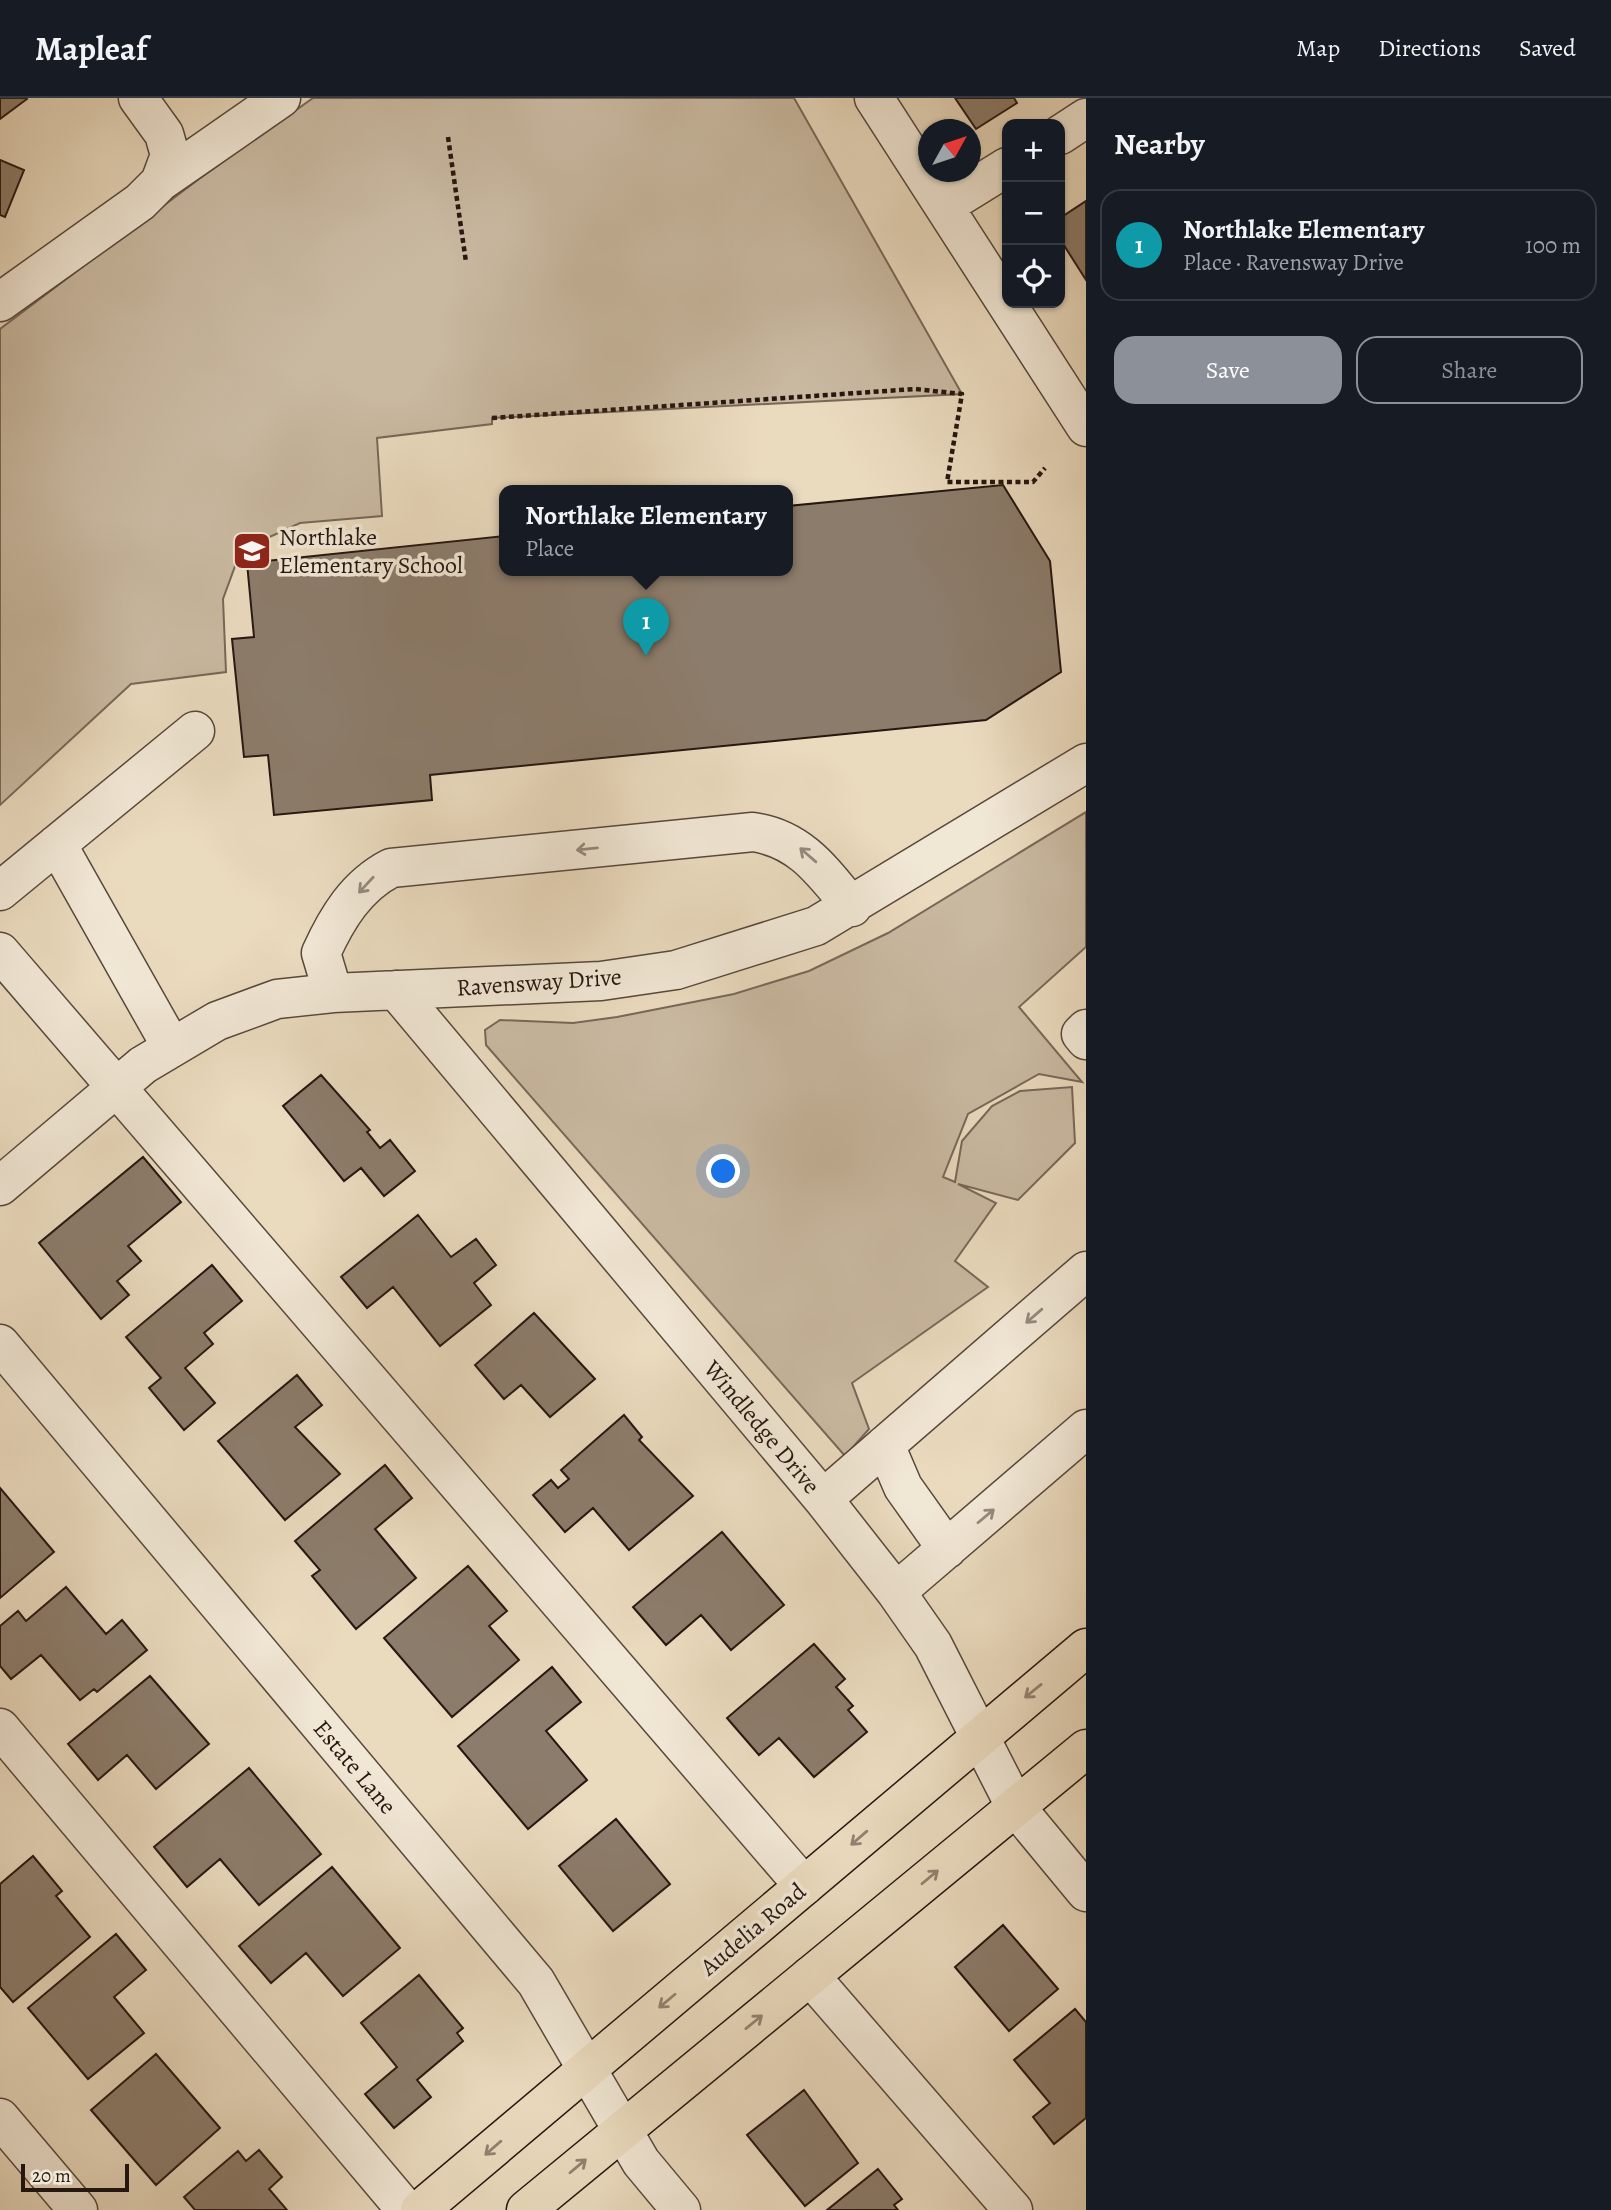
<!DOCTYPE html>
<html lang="en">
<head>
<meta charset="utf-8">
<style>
	:root { --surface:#171b24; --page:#242831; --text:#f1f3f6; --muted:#9ea1a6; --line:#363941; --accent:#8c9099 }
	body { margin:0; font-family:Alegreya,serif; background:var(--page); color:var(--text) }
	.controls { position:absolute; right:21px; top:21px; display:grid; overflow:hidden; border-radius:14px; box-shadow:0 2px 5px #0004 }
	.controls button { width:63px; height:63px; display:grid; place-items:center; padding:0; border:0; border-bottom:2px solid var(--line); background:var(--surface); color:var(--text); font:35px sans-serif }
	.compass { position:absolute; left:918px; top:21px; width:63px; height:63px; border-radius:50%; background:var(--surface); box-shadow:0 2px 5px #0004; rotate:50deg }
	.scale { position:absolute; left:21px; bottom:18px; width:108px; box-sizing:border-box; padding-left:7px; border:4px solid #261711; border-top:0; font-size:19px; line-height:24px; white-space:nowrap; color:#261711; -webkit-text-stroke:5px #f1e7d5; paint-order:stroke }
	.you { position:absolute; left:724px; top:1074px; width:24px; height:24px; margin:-18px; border:5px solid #fff; border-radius:50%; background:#1a73e8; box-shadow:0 0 0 10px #1a73e833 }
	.badge { display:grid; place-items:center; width:46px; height:46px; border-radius:50%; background:var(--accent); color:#fff; font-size:23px; font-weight:700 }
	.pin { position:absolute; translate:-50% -58px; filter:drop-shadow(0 2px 4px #0008) }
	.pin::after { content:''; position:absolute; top:37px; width:24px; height:21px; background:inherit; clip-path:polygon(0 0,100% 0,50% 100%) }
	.popup { position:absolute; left:499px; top:387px; width:294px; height:91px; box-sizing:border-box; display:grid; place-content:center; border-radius:14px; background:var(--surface); filter:drop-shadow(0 2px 5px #0005); font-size:23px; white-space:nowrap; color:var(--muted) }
	.popup b { font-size:26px; color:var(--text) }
	.popup::after { content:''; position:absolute; left:50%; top:100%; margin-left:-14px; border:14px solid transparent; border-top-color:var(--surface) }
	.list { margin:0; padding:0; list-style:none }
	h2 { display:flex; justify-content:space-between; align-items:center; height:91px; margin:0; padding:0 28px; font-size:30px }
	h2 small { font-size:23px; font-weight:400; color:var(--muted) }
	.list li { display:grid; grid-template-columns:46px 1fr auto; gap:21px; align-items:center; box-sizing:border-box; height:112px; margin:0 14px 14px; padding:0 14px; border:2px solid var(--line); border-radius:21px }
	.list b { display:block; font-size:26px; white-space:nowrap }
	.list p { margin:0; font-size:23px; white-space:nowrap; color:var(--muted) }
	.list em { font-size:23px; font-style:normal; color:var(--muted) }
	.actions { display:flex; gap:14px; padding:21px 28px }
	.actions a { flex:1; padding:16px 0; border:2px solid var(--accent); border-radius:21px; text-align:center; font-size:24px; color:var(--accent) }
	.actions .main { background:var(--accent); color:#fff }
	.icon { flex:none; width:38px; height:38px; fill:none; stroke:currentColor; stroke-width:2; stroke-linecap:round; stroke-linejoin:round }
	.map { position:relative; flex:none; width:1086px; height:2112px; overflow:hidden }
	header { display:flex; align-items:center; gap:42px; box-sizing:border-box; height:98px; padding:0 35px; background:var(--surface); border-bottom:2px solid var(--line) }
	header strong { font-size:33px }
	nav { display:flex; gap:38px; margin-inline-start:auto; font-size:24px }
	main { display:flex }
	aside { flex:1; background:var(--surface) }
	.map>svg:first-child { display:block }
	.green { fill:#c9b9a1; stroke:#786859; stroke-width:2 }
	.building { fill:#8c7c6b; stroke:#261711; stroke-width:2 }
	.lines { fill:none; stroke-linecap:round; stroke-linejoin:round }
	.minor-casing { stroke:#57483c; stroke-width:41 }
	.major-casing { stroke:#261711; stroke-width:41 }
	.path { stroke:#261711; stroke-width:4.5; stroke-dasharray:5 3.5; stroke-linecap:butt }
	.minor { stroke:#f1e7d5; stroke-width:38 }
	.major { stroke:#eadabe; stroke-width:38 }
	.oneway { stroke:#96897d }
	.oneway2 { stroke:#928270 }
	.labels { text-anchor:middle; stroke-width:7; stroke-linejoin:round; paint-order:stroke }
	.poi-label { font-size:24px; fill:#261711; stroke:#f1e7d5; text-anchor:start }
	.street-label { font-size:24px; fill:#261711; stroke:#f1e7d5 }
</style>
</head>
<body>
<header>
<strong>Mapleaf</strong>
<nav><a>Map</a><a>Directions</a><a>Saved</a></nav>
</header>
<main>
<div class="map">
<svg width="1086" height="2112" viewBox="0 0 1086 2112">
	<rect width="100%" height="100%" fill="#eadabe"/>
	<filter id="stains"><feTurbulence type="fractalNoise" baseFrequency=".00286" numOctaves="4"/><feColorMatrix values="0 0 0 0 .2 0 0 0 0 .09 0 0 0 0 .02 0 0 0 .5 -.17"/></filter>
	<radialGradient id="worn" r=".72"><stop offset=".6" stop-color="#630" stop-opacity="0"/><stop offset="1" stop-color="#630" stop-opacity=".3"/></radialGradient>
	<path class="green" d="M313,0H794L962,296L492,320V326L377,340L382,418L300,425L241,452L223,501L226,574L131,586L0,707V231L199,81Z
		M1086,714V849L1019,909L1082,984L1039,976L968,1016L943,1079L955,1084L962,1043L992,1008L1020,993L1072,989L1075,1045L1018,1102L958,1086L996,1105L955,1163L988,1189L852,1285L869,1331L845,1358L486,947L485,932L500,922L573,925L617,919L734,896L809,873L888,835Z"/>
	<path class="building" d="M0,0H26L27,1L0,21Z
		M955,0H1014L1017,5L976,31Z
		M0,62L24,72L5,119L0,117Z
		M1086,103V182L1060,141V120Z
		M1003,387L1050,463L1061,574L986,622L430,677L432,702L274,717L268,657L244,659L232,541L254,539L247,465L504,438V472H788V408Z
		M321,977L370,1032L367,1034L380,1050L390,1042L415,1073L384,1098L361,1070L344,1083L283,1008Z
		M143,1059L181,1104L128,1148L141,1163L117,1183L129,1197L101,1221L39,1145Z
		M418,1117L451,1159L476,1141L496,1167L474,1185L491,1207L440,1248L393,1189L367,1210L341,1179Z
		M212,1167L242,1203L204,1235L213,1246L185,1270L215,1305L184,1332L149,1290L161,1280L126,1239Z
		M534,1215L595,1281L550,1319L521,1287L504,1301L475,1267Z
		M297,1277L322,1307L295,1329L340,1376L285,1422L218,1343Z
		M624,1317L642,1339L639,1342L693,1398L629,1452L593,1410L565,1434L533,1397L551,1382L558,1390L569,1381L561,1372Z
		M385,1367L412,1400L375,1431L416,1480L356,1531L312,1478L320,1472L295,1443Z
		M0,1390L54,1454L0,1500Z
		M722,1434L784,1507L731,1552L701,1517L666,1547L633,1509Z
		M468,1468L507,1513L489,1528L519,1562L452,1619L384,1540Z
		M66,1489L106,1536L122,1522L147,1552L97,1594L94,1591L80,1602L41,1557L11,1581L0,1568V1528L18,1513L26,1523Z
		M814,1546L845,1581L836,1589L853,1608L848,1612L867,1634L814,1679L779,1640L759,1657L727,1620Z
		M552,1569L581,1604L546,1633L587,1682L528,1731L458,1648Z
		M150,1578L209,1646L156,1691L127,1657L98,1682L68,1646Z
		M249,1670L321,1756L259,1807L220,1761L187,1789L154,1749Z
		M616,1721L670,1786L613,1833L559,1768Z
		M33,1758L62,1793L56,1798L90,1839L13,1904L0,1889V1786Z
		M332,1769L400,1850L343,1898L306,1855L271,1885L239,1848Z
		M1003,1827L1058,1891L1009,1933L955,1869Z
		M116,1836L146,1872L114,1899L144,1935L88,1981L28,1910Z
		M419,1877L463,1930L457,1935L463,1943L417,1982L431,1999L394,2030L365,1996L397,1969L361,1925Z
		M1075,1911L1086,1924V2020L1054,2046L1033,2019L1050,2005L1014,1962Z
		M156,1956L220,2030L156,2087L91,2012Z
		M804,1992L858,2065L805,2108L747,2037Z
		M259,2052L282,2079L269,2091L287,2112H195L184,2099L238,2053L246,2063Z
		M878,2071L902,2101L894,2107L898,2112H827Z"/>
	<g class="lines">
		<g class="minor-casing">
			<path id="minor" d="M874,0L1086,329
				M1060,37L1086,20
				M160,84L281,0
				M944,108L1007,69
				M0,204L140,104L160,84L170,57L164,36L138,0
				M57,746L171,948
				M0,793L195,633
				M0,854L804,1788
				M396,892L823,1401L896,1494L933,1547L1015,1708L1086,1794
				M333,895L321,855C337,820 356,788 391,770L753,734C801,741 823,774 852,809
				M1086,931L1081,936L1086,942
				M0,1088L143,967L217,923L277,901L333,895L601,883L676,872L816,828L1086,665
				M0,1246L536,1884L641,2064L681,2112
				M885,1347L903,1389L947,1451
				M823,1401L1086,1173
				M896,1494L1086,1331
				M0,1630L406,2112
				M810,1878L1013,2112
				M0,2020L78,2112"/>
		</g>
		<g class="major-casing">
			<path id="major" d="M420,2112L1086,1550
				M526,2112L1086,1651"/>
		</g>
		<path class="path" d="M448,39L466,164
			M492,320L915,291L962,296L947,384H1033L1045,370"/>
		<use href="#minor" class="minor"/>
		<use href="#major" class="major"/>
	</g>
	<defs><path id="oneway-shaft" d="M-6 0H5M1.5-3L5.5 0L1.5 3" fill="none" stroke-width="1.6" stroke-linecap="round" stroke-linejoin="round" transform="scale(1.75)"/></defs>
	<g class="oneway">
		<use href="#oneway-shaft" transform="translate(587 751) rotate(174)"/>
		<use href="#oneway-shaft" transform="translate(808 757) rotate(-139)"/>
		<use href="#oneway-shaft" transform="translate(366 787) rotate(133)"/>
		<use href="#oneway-shaft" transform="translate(1034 1218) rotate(139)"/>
		<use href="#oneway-shaft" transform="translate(986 1418) rotate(-40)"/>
	</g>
	<g class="oneway2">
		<use href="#oneway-shaft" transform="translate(1033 1593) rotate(141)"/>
		<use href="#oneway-shaft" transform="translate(859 1740) rotate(139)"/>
		<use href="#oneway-shaft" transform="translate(930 1779) rotate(-40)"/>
		<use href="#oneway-shaft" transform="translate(667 1903) rotate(140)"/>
		<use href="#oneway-shaft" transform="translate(754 1924) rotate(-39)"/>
		<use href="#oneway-shaft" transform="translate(493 2050) rotate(139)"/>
		<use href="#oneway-shaft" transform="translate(578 2068) rotate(-40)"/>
	</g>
	<defs>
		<g id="school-square" transform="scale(2.0125)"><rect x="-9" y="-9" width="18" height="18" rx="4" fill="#8f2418" stroke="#f1e7d5"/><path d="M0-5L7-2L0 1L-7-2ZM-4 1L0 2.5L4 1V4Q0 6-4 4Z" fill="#fff"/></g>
	</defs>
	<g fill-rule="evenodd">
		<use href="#school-square" x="252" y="453"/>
	</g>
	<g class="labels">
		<g class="poi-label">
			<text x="279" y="447">Northlake<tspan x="279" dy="28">Elementary School</tspan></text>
		</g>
		<g class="street-label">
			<text transform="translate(539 884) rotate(-4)" y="8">Ravensway Drive</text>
			<text transform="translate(762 1329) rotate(50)" y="8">Windledge Drive</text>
			<text transform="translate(355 1669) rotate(50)" y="8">Estate Lane</text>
			<text transform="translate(753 1831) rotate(-40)" y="8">Audelia Road</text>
		</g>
	</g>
	<rect width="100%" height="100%" filter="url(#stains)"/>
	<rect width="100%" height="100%" fill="url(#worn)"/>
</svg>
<div class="controls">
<button>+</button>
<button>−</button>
<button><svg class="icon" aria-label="locate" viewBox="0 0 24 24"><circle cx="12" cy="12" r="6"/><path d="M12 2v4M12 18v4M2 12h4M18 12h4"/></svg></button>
</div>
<svg class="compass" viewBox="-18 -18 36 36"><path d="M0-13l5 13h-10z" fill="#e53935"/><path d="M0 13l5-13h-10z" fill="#9ea1a6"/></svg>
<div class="scale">20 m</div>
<div class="you"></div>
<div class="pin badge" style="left:646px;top:558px;background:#0f9aa8">1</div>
<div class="popup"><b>Northlake Elementary</b>Place</div>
</div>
<aside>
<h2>Nearby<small></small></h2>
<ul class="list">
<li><span class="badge" style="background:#0f9aa8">1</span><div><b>Northlake Elementary</b><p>Place · Ravensway Drive</p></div><em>100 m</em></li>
</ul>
<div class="actions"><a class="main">Save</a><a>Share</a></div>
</aside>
</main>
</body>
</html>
